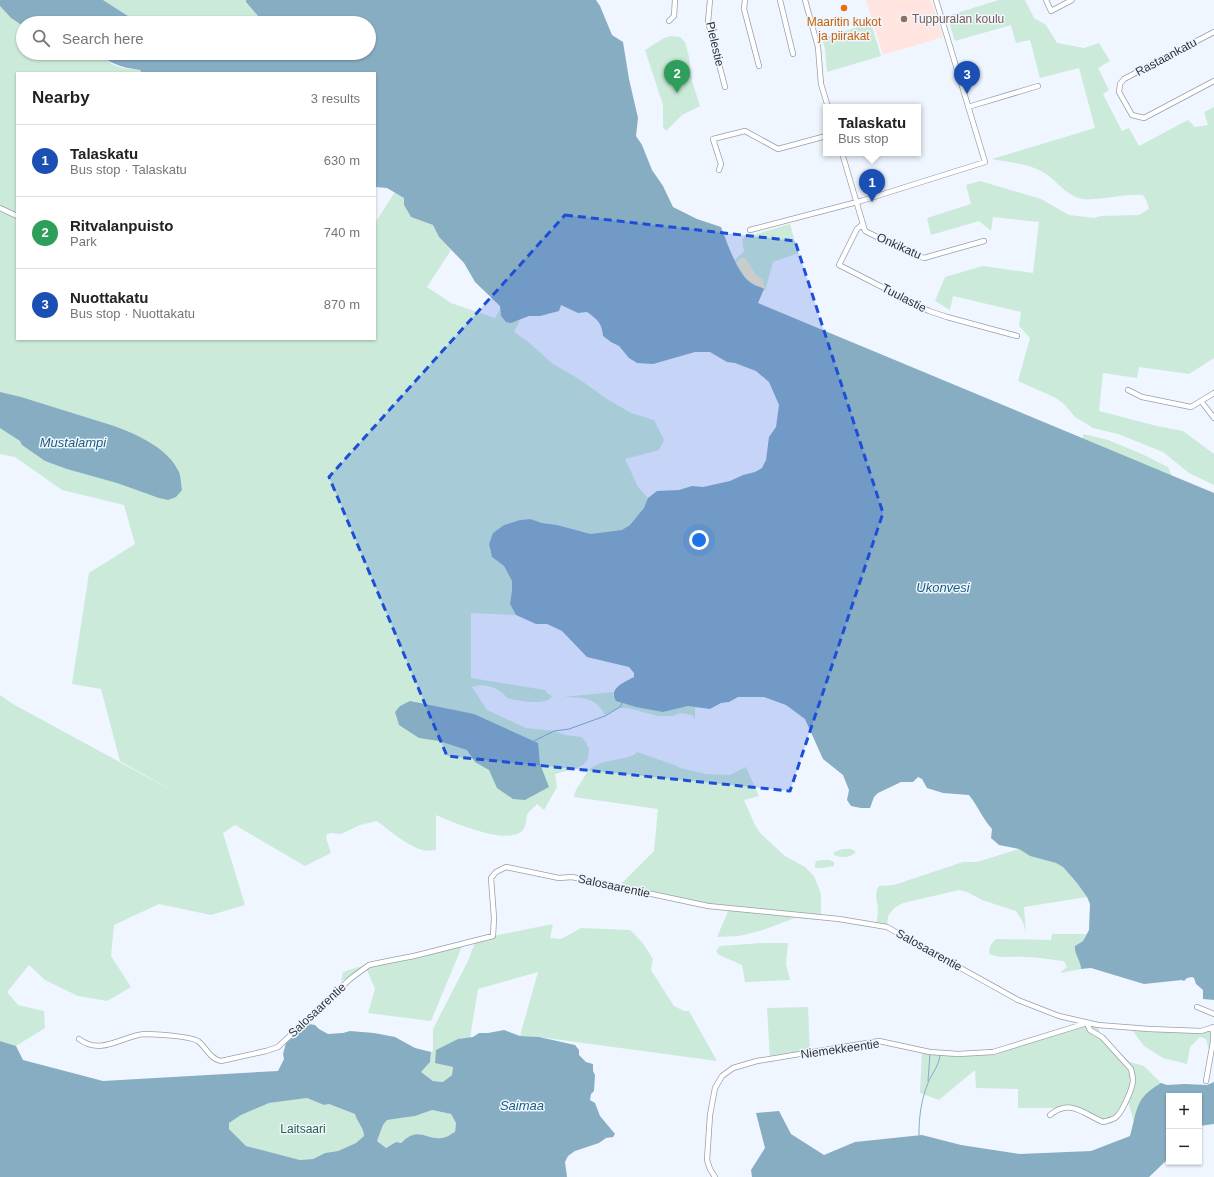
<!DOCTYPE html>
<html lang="en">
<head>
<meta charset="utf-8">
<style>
	:root { --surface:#fff; --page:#f6f6f6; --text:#222; --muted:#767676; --line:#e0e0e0; --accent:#317385 }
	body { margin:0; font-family:Helvetica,sans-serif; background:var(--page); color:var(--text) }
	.controls { position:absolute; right:12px; bottom:12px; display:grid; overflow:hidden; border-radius:0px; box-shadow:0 1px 3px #0004 }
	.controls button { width:36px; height:36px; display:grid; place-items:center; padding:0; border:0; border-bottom:1px solid var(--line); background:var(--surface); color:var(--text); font:20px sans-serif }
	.you { position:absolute; left:699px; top:540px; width:14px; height:14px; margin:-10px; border:3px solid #fff; border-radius:50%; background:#1a73e8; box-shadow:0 0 0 6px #1a73e833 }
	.badge { display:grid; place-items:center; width:26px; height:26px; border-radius:50%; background:var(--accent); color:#fff; font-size:13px; font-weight:700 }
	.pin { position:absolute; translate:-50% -33px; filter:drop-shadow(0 1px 2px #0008) }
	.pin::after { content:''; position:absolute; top:21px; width:14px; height:12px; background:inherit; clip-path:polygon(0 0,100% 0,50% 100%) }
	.popup { position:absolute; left:823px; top:104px; width:98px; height:52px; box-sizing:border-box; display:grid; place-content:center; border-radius:0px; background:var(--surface); filter:drop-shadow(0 1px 3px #0005); font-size:13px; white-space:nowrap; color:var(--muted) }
	.popup b { font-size:15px; color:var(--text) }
	.popup::after { content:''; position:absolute; left:50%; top:100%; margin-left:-8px; border:8px solid transparent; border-top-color:var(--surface) }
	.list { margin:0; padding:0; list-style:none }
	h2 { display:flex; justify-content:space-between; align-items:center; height:52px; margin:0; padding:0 16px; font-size:17px }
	h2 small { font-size:13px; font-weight:400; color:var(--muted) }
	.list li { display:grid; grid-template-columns:26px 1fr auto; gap:12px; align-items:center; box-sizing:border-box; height:72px; padding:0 16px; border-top:1px solid var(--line) }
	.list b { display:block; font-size:15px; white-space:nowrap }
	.list p { margin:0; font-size:13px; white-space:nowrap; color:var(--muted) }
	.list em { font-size:13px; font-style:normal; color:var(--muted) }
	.icon { flex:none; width:22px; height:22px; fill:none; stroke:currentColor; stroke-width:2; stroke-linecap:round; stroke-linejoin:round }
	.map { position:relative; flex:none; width:1214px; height:1177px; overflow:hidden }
	.search { position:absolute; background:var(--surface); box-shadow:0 1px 3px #0004; left:16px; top:16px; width:360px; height:44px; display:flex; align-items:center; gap:10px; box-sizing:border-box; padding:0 14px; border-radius:22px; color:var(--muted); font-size:15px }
	.panel { position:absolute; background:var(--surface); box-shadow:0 1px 3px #0004; left:16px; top:72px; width:360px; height:268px; border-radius:0px }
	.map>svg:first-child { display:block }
	.education { fill:#ffe4e0 }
	.green { fill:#cbead9 }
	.sand { fill:#f6ecc6 }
	.water { fill:#87adc2; fill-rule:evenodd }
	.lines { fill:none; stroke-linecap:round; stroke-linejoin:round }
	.stream { stroke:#87adc2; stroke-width:1 }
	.street-casing { stroke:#99a0a8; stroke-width:6 }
	.street { stroke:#fff; stroke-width:4.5 }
	.marked { fill:#1d4ed8; fill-opacity:0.2; stroke:#1d4ed8; stroke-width:3; stroke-dasharray:8 5; stroke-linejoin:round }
	.food-dot { fill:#e8710a; stroke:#eff6ff; stroke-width:1.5 }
	.education-dot { fill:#8d6e63; stroke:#eff6ff; stroke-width:1.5 }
	.labels { text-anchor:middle; stroke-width:3; stroke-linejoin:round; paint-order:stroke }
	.education-label { font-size:12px; fill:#785e54; stroke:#eff6ff; text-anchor:start }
	.food-label { font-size:12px; fill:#c56008; stroke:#eff6ff }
	.street-label { font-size:12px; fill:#2f3236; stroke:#eff6ff }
	.park-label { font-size:12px; fill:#226347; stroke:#eff6ff }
	.water-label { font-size:13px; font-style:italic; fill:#1a5d7c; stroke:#eff6ff }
</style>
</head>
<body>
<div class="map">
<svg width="1214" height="1177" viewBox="0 0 1214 1177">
	<rect width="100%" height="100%" fill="#eff6ff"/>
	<path class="education" d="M866,0H931L943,37L883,55Z"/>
	<path class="green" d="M103,0H246V2L264,23H139Z
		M999,0H1025L1034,18L1046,25L1057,43L1084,48L1099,43L1110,61L1098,68L1109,90L1103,94L1122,131L1129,128L1139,146L1188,120L1195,127L1208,125L1204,112L1214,107V358L1189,374L1139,367L1137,378L1103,373L1099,411L1157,426L1183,431L1214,454V485L1189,473L1163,452L1118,434L1093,428L1075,417L1065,405L1056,398L1018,381L1030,338L1019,326L1021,312L953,296L950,310L935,301L945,277L983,266L1033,273L1039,222L993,217L991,231L979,221L931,235L927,218L971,204L966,185L980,181L1041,199L1069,215L1094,218L1101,216L1139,215L1149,209L1147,202L1143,195C1127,194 1111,198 1094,199C1090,199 1086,200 1082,199C1064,195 1055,177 1039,170C1025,163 1007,162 992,159L1095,128L1079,68L1040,78L1030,40L1016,43L1011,25L955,41L947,16Z
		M0,6L11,18L23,26V53H96L112,64L122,68L140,70L142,73H17V339H375V223L395,192L404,198V205L411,217L433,225L439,237L451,250L427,287L451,303L495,318L500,309C501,323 508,324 520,320L514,332L526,340L553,364L579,379L607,399L631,413L654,420L664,440L659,450L625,459L638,487L648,498L661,493L674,503L681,500L682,506L670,513L664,511H661L660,521L653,525L648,523L646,527L649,538L656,543L657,547L660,549H658L657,553L654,551L650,556L656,563L653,568L649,567L648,570L651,573L650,581L642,582L639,588L632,593L626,591L625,590L610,593L600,591L588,583L581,571L575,546L577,534L580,535L588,533L557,525L542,523L530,519L520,520L504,525L493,534L489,544L492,557L504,566L512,581V590L510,604L516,615L471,613V678L545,690L547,693L552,696C547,707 517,700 507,698C500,688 484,682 472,687L487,710L526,728L554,731L565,735L581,737L586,742L589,749L588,759L583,765L574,769L555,774L557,787L544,810L537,804C535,807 530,810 528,813C525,818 527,826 523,830C508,847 453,822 436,815V850C433,850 429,851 426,851C410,848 390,831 377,821L360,825L341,834L331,833L327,834L326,838L331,853L305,866L235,825L223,833L245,905L211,915L159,904L114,925L111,956L131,987L107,1001L78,996L45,980L29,965L7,992L18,1005L44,1011L45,1028L16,1046L0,1041V695L13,704L182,796L120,761L101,689L72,684L89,573L135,544L124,505L62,490L15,457L0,454Z
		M871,23L881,56L827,72L825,49L822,38Z
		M670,36L680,37L685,42L689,57L692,81L700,106L682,115L666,131L663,127V105L645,50L664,38Z
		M790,224L798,253L773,262L765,291C761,287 756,286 751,283C746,280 737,266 734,260C751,247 741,254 743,238Z
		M1083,434L1108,440L1142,454L1168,467L1173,479L1083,443Z
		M614,692L613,696L663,712L688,706L695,707V719L692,715L680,713L673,716H658L628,708H619L605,715C595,696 582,698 563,697Z
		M637,752L677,766L680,768L706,774L730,775L746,767L759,796L744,800L755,825L761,834L785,856L805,867L814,876L821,894V920L795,918L763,930L739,936L717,937L729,909L618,887L654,851L658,809L574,797C575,790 578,786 582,781C584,777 586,773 589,770C600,758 631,761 637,752Z
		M843,849H851L856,852C850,858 841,858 834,855V852Z
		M1019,849L1030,856L1056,863L1063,867L1077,883L1087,897L1024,907L1026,933L1023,922L1016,911L982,900L967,892L959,890L903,903L894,908L888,916L887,927L876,925C877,920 878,914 878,908C877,900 874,893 879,886L894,885L963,862H977Z
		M822,860H829L834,862V866L822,868H815V865L816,861Z
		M553,924L550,938L561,939L581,928L630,930L642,942L653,959L651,970L674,1006L684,1011H689L717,1061L539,1037L520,1036L538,972L478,989L470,1038L458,1039L444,1065L453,1067L452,1075L444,1082L433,1081L420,1072L430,1062L431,1052L433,1051V1029L468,961L475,942L493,936Z
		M1052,934H1086L1083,941L1075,946C1077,952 1081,963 1081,969L1060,973L1067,967L1064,961C1052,960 1039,957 1026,957C1014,956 1000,959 989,954L990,946L996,939L1051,940Z
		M762,943H788L786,964L790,980L745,982L742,965L719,955L716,951L720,946Z
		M463,944L431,1021L368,1013L375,989L367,970L341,981L343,972L355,968Z
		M808,1007L810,1052L770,1059L767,1008Z
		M1087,1023L1098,1025L1100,1034L1130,1062L1144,1066L1161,1083C1142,1095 1140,1101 1134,1122L1127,1098L1115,1117L1103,1122L1092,1116L1067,1108H1018V1089L976,1088L975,1070L939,1100L920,1093L922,1051L982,1053Z
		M1130,1027L1213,1031L1211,1057L1206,1039L1200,1037L1190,1047L1187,1064L1163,1058L1144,1046Z
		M307,1098L324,1105L329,1104L355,1114C357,1122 364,1128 364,1136L356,1143L338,1151L325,1153L313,1159L300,1160L246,1146L229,1129V1123L241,1115L269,1103Z
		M432,1110L451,1114L456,1123L455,1132C452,1133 449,1136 446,1137C427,1143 420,1124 401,1143L396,1142L386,1148L377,1141L383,1125L387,1120L415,1116Z"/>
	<path class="sand" d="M741,258H745L756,275L764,280L763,283L765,287L764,290C760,286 754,285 750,282C744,277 741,269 736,263Z"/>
	<path class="water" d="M0,0H103L139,23H23V26L11,18L0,6Z
		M246,0H596L600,6L612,35L623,42L629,79L638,118L636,136L642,145L652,170L663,186L673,207L697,219L721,227C727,242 737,273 750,282C754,286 760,286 764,289L758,303L1214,493V1000L1203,999V990L1196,984L1194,978L1192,977L1187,978L1184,981L1182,980L1144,984L1091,968L1081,969C1081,961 1074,954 1075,946L1083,941L1089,930L1090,904L1087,897L1077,883L1063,867L1056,863L1030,856L1019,849L999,845L991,838L992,829C982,818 978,806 969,795L943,793L927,788L922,779L918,777L913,782H901L878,793L874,797L870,808H861L851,806L847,800L849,790L843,775L823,759L805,719L786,705L764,697H738L729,702L721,703L710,709L688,706L663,712L636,707L616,701C608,688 625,682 634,677V673L629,667L587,657L562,631L547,624H536L516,615L510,604L512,590V581L504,566L492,557L489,544L493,533L504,525L520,520L530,519L542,523L557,525L591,534L622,530L630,525L644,508L648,498L657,491L679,490L692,486L703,487L730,481L743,475L755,472L762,468L766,460L769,437L776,427L779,405L769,382L756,371L735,363L727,362L710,352H695L653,364L637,363L629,358L619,346L611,342L603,336C602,323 597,319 587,312L578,313L561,305L559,311L540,316H529L511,323L506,322L501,316L500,306L475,282L464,263L439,237L433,225L411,217L404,205V198L387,188L375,187V73H142L140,70C119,67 113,64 96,53H201L203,54L218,53H369V23H264L246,2Z
		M0,392L21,397L114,426C138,435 168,448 179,472C181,477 181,485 182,490L176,497L168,500L159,498L117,483L67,469L45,461L22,445L20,441L0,428Z
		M410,701L474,714L538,743L540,764L549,787L525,800L513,799L497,788L489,770L475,762L467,750L439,741L419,738L399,725L395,712L400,706Z
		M309,1024L315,1025L319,1029L328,1034L343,1033L350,1031L374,1033L395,1037L415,1048L431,1052L430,1062L421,1072L433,1081L443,1082L452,1075L453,1067L435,1063L436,1050L458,1039L473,1037L479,1033H488L504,1030L520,1036L539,1037L575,1045L579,1050V1055L586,1062L593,1064V1071L595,1075L594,1091L591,1094L590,1100L595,1103L600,1116L615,1134L613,1137L606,1138L599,1143L575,1151L568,1156L565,1162L567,1177H0V1041L16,1046L23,1060L103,1081L278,1071L284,1059L283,1054L286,1043ZM307,1098L324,1105L329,1104L355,1114C357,1122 364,1128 364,1136L356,1143L338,1151L325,1153L313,1159L300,1160L246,1146L229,1129V1123L241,1115L269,1103ZM432,1110L451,1114L456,1123L455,1132C452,1133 449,1136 446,1137C427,1143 420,1124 401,1143L396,1142L386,1148L377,1141L383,1125L387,1120L415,1116Z
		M1214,1082V1124L1199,1126V1096H1169V1158L1149,1177H752L751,1170L765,1148L756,1113L779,1111L791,1134L824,1155L855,1142L922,1135L961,1145L1020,1154L1091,1151L1130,1136C1133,1126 1135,1111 1140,1102C1144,1094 1154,1087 1161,1083L1167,1085L1185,1084L1207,1085Z"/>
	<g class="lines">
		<path class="stream" d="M534,741L554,731L569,729L605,716L620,707L622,703
			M928,1081L930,1054
			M919,1135C919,1116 921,1101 928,1083C932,1073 939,1066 940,1055"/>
		<g class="street-casing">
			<path id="street" d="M710,0L708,22L725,87
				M745,0L744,9L759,66
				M780,0L793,54
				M805,0L818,47L821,84L828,107
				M1046,0L1051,11L1072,0
				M669,21L674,16L675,0
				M1214,32L1124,79L1120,84L1119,92L1132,115L1144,118L1214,81
				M968,107L1038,86
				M842,153L865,231L912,254L924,258L984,241
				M719,170L721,164L713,139L745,131L778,149L826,136
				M0,208L17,216
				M863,224L857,229L839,265L929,311L947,317L1017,336
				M750,230L861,201L985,162L936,0
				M1128,390L1142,397L1191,407L1214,393
				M1201,401L1214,418
				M1197,1007L1214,1014
				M79,1039C101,1056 122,1036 144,1034C155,1034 189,1036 198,1041C206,1047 210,1059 221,1061L266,1051L278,1047L350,979L369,965L388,961L414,956L493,936L494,918L491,878L496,872L506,867L559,878L572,877L708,906L839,919L887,927L1018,1000L1059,1016L1098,1025L1149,1029L1201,1031L1214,1027
				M1206,1081L1213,1042V1027
				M715,1177L710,1169L707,1160L710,1115L715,1088L722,1076L733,1068L757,1061L879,1041L930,1052L958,1054L993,1052L1087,1023L1090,1030L1102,1037L1131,1069C1132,1073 1133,1077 1133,1081C1132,1090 1122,1113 1115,1118C1111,1120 1107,1121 1103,1122C1084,1114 1070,1098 1050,1115"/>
		</g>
		<use href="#street" class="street"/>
	</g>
	<path class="marked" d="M565,215L795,241L883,513L790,791L447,756L329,477Z"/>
	<circle class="food-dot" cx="844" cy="8" r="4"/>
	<circle class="education-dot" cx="904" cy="19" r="4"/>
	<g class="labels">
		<g class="education-label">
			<text x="912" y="23">Tuppuralan koulu</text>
		</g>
		<g class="food-label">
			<text x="844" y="26">Maaritin kukot<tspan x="844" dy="14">ja piirakat</tspan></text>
		</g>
		<g class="street-label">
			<text transform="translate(715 44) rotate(77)" y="4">Pielestie</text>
			<text transform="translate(1166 57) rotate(-28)" y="4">Rastaankatu</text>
			<text transform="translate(899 246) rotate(24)" y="4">Onkikatu</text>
			<text transform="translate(904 298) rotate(27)" y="4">Tuulastie</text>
			<text transform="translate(614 886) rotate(12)" y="4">Salosaarentie</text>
			<text transform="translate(929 950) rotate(29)" y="4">Salosaarentie</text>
			<text transform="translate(317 1010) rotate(-43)" y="4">Salosaarentie</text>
			<text transform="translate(840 1049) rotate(-8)" y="4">Niemekkeentie</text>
		</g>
		<g class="park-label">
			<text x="303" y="1133">Laitsaari</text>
		</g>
		<g class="water-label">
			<text x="73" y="447">Mustalampi</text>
			<text x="943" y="592">Ukonvesi</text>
			<text x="522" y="1110">Saimaa</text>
		</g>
	</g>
</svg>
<div class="controls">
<button>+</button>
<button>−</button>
</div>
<div class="you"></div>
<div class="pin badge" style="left:872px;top:202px;background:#1a4fb4">1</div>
<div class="popup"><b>Talaskatu</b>Bus stop</div>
<div class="pin badge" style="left:677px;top:93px;background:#2e9e5b">2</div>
<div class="pin badge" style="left:967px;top:94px;background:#1a4fb4">3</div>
<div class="search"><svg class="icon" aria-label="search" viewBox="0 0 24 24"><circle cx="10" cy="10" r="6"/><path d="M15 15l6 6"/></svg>Search here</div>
<section class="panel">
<h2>Nearby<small>3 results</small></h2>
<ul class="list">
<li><span class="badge" style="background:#1a4fb4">1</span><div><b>Talaskatu</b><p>Bus stop · Talaskatu</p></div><em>630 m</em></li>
<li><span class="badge" style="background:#2e9e5b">2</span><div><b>Ritvalanpuisto</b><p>Park</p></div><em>740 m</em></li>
<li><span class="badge" style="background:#1a4fb4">3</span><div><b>Nuottakatu</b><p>Bus stop · Nuottakatu</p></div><em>870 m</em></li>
</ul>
</section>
</div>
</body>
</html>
